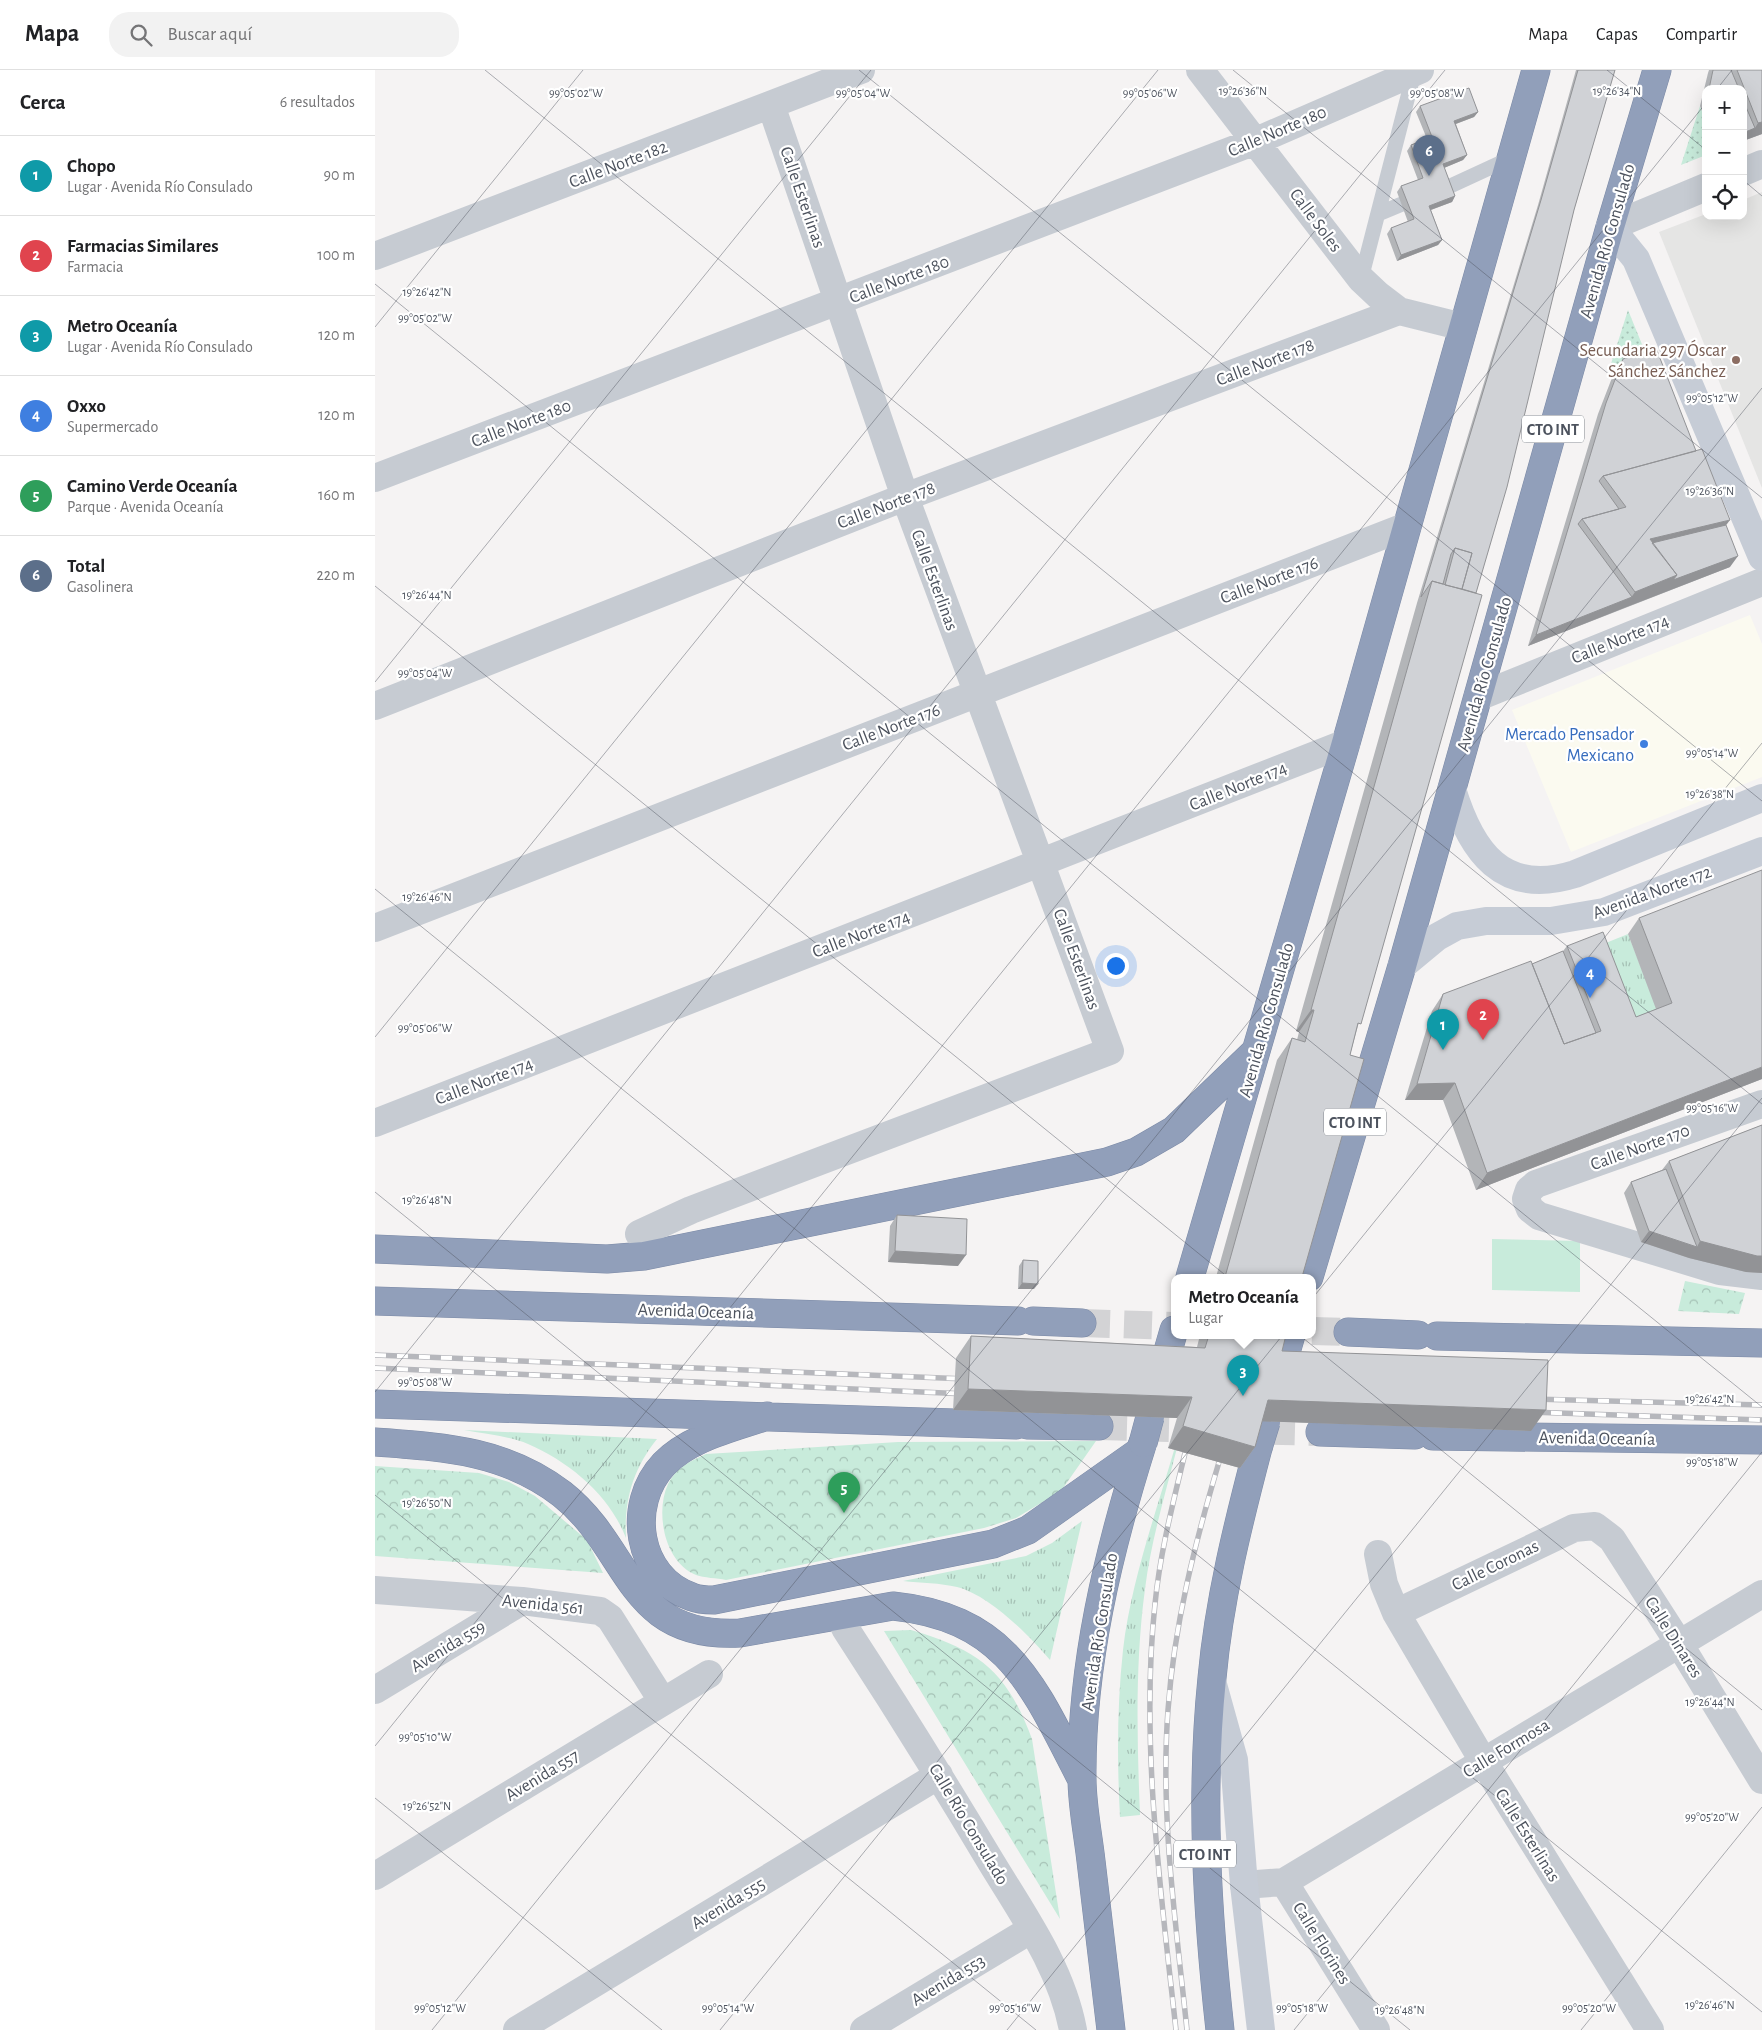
<!DOCTYPE html>
<html lang="es">
<head>
<meta charset="utf-8">
<style>
	:root { --surface:#fff; --page:#f2f2f2; --text:#202124; --muted:#757577; --line:#e0e0e0; --accent:#2563eb }
	body { margin:0; font-family:"Alegreya Sans",sans-serif; background:var(--page); color:var(--text) }
	.controls { position:absolute; right:15px; top:15px; display:grid; overflow:hidden; border-radius:10px; box-shadow:0 5px 20px #0002 }
	.controls button { width:45px; height:45px; display:grid; place-items:center; padding:0; border:0; border-bottom:1px solid var(--line); background:var(--surface); color:var(--text); font:25px sans-serif }
	.you { position:absolute; left:740px; top:895px; width:18px; height:18px; margin:-12px; border:4px solid #fff; border-radius:50%; background:#1a73e8; box-shadow:0 0 0 8px #1a73e833 }
	.badge { display:grid; place-items:center; width:32px; height:32px; border-radius:50%; background:var(--accent); color:#fff; font-size:16px; font-weight:700 }
	.pin { position:absolute; translate:-50% -41px; filter:drop-shadow(0 1px 2px #0008) }
	.pin::after { content:''; position:absolute; top:26px; width:18px; height:15px; background:inherit; clip-path:polygon(0 0,100% 0,50% 100%) }
	.popup { position:absolute; left:796px; top:1204px; width:145px; height:65px; box-sizing:border-box; display:grid; place-content:center; border-radius:10px; background:var(--surface); filter:drop-shadow(0 1px 4px #0005); font-size:16px; white-space:nowrap; color:var(--muted) }
	.popup b { font-size:19px; color:var(--text) }
	.popup::after { content:''; position:absolute; left:50%; top:100%; margin-left:-10px; border:10px solid transparent; border-top-color:var(--surface) }
	.list { margin:0; padding:0; list-style:none }
	h2 { display:flex; justify-content:space-between; align-items:center; height:65px; margin:0; padding:0 20px; font-size:21px }
	h2 small { font-size:16px; font-weight:400; color:var(--muted) }
	.list li { display:grid; grid-template-columns:32px 1fr auto; gap:15px; align-items:center; box-sizing:border-box; height:80px; padding:0 20px; border-top:1px solid var(--line) }
	.list b { display:block; font-size:19px; white-space:nowrap }
	.list p { margin:0; font-size:16px; white-space:nowrap; color:var(--muted) }
	.list em { font-size:16px; font-style:normal; color:var(--muted) }
	.icon { flex:none; width:28px; height:28px; fill:none; stroke:currentColor; stroke-width:2; stroke-linecap:round; stroke-linejoin:round }
	.map { position:relative; flex:none; width:1387px; height:1960px; overflow:hidden }
	header { display:flex; align-items:center; gap:30px; box-sizing:border-box; height:70px; padding:0 25px; background:var(--surface); border-bottom:1px solid var(--line) }
	header strong { font-size:24px }
	nav { display:flex; gap:28px; margin-inline-start:auto; font-size:18px }
	.search { width:350px; height:45px; background:var(--page); display:flex; align-items:center; gap:12px; box-sizing:border-box; padding:0 18px; border-radius:20px; color:var(--muted); font-size:19px }
	main { display:flex }
	aside { flex:1; background:var(--surface) }
	.map>svg:first-child { display:block }
	.commercial { fill:#fbfaf0 }
	.education { fill:#e5e5e4 }
	.grass { fill:url(#grass-tufts) }
	.forest { fill:url(#forest-crowns) }
	.garden { fill:url(#garden-dots) }
	.pitch { fill:#c8ebdb }
	.lines { fill:none; stroke-linecap:round; stroke-linejoin:round }
	.highway-tunnel { stroke:#d3d3d5; stroke-width:28; stroke-dasharray:28 14; stroke-linecap:butt }
	.highway-casing { stroke:#7c8aa6; stroke-width:29 }
	.lane { stroke:#c6cbd2; stroke-width:15 }
	.street { stroke:#c6cbd2; stroke-width:28 }
	.secondary { stroke:#c6ccd6; stroke-width:28 }
	.highway { stroke:#919fba; stroke-width:28 }
	.rail-casing { stroke:#b6b7bc; stroke-width:5.5 }
	.rail { stroke:#fff; stroke-width:4; stroke-dasharray:11; stroke-linecap:butt }
	.highway-bridge-casing { stroke:#7c8aa6; stroke-width:29; stroke-linecap:butt }
	.highway-bridge { stroke:#919fba; stroke-width:28 }
	.wall { fill:#b3b5b8 }
	.shaded-wall { fill:#929396 }
	.building { fill:#d0d2d6; stroke:#929396 }
	.ticks { fill:none; stroke:#4d535e; stroke-width:1; stroke-opacity:0.45 }
	.education-dot { fill:#8d6e63; stroke:#fff; stroke-width:2 }
	.shop-dot { fill:#3f7fe0; stroke:#fff; stroke-width:2 }
	.labels { text-anchor:middle; stroke-width:4.5; stroke-linejoin:round; paint-order:stroke }
	.shield { fill:#fff; stroke:#82878e; stroke-width:1 }
	.shield-label { font-size:16px; font-weight:bold; fill:#4d535e }
	.street-label { font-size:18px; fill:#4d535e; stroke:#fff }
	.education-label { font-size:18px; fill:#785e54; stroke:#fff; text-anchor:end }
	.shop-label { font-size:18px; fill:#366cbe; stroke:#fff; text-anchor:end }
	.ticks-label { font-size:12px; text-anchor:middle; fill:#4d535e; stroke:#fff; stroke-width:4.5; stroke-linejoin:round; paint-order:stroke }
</style>
</head>
<body>
<header>
<strong>Mapa</strong>
<div class="search"><svg class="icon" aria-label="search" viewBox="0 0 24 24"><circle cx="10" cy="10" r="6"/><path d="M15 15l6 6"/></svg>Buscar aquí</div>
<nav><a>Mapa</a><a>Capas</a><a>Compartir</a></nav>
</header>
<main>
<aside>
<h2>Cerca<small>6 resultados</small></h2>
<ul class="list">
<li><span class="badge" style="background:#0f9aa8">1</span><div><b>Chopo</b><p>Lugar · Avenida Río Consulado</p></div><em>90 m</em></li>
<li><span class="badge" style="background:#e0444e">2</span><div><b>Farmacias Similares</b><p>Farmacia</p></div><em>100 m</em></li>
<li><span class="badge" style="background:#0f9aa8">3</span><div><b>Metro Oceanía</b><p>Lugar · Avenida Río Consulado</p></div><em>120 m</em></li>
<li><span class="badge" style="background:#3f7fe0">4</span><div><b>Oxxo</b><p>Supermercado</p></div><em>120 m</em></li>
<li><span class="badge" style="background:#2e9e5b">5</span><div><b>Camino Verde Oceanía</b><p>Parque · Avenida Oceanía</p></div><em>160 m</em></li>
<li><span class="badge" style="background:#5c6f8a">6</span><div><b>Total</b><p>Gasolinera</p></div><em>220 m</em></li>
</ul>
</aside>
<div class="map">
<svg width="1387" height="1960" viewBox="0 0 1387 1960">
	<defs>
		<pattern id="grass-tufts" width="24" height="20" patternUnits="userSpaceOnUse" patternTransform="scale(1.25)"><rect width="24" height="20" fill="#c8ebdb"/><path d="M3 7l-1-3M5 7V3M7 7l1-3M15 17l-1-3M17 17v-4M19 17l1-3" fill="none" stroke="#a5c1b5"/></pattern>
		<pattern id="forest-crowns" width="20" height="18" patternUnits="userSpaceOnUse" patternTransform="scale(1.25)"><rect width="20" height="18" fill="#c8ebdb"/><path d="M2 6a3 3 0 1 1 6 0M12 15a3 3 0 1 1 6 0" fill="none" stroke="#a5c1b5"/></pattern>
		<pattern id="garden-dots" width="8" height="8" patternUnits="userSpaceOnUse" patternTransform="scale(1.25)"><rect width="8" height="8" fill="#c8ebdb"/><path d="M2 2h.1M6 6h.1" fill="none" stroke="#a5c1b5" stroke-width="1.8" stroke-linecap="round"/></pattern>
	</defs>
	<rect width="100%" height="100%" fill="#f5f3f3"/>
	<path class="commercial" d="M1375,545L1387,574V707L1196,782L1137,640Z"/>
	<path class="education" d="M1387,122V418L1284,162L1331,144V146H1368V130Z"/>
	<path class="grass" d="M1253,864L1286,949L1249,963L1216,879Z
		M89,1360L282,1369C258,1399 249,1430 251,1468C235,1426 195,1392 153,1374C134,1366 110,1364 89,1360Z
		M800,1377L802,1378C790,1425 776,1471 770,1519C760,1593 762,1670 765,1745L745,1747C742,1691 742,1635 748,1580C756,1511 781,1443 800,1377Z
		M707,1451L675,1590C654,1565 614,1525 582,1517C565,1513 546,1513 528,1511L651,1486L677,1473Z"/>
	<path class="forest" d="M1310,1211L1370,1223L1364,1244L1303,1241Z
		M721,1371L686,1421L641,1448L609,1458L351,1510C342,1508 329,1508 321,1505C289,1492 280,1442 293,1414C301,1398 315,1391 331,1384L523,1372Z
		M0,1396L104,1403L134,1412L160,1426L212,1470L228,1503L0,1486Z
		M536,1560C605,1580 632,1602 657,1669L685,1849L509,1561Z"/>
	<path class="garden" d="M1325,36L1331,51V85L1306,95Z
		M1253,240L1273,289L1240,300L1235,297Z"/>
	<path class="pitch" d="M1117,1169L1205,1171V1222L1117,1220Z"/>
	<g class="lines">
		<path class="highway-tunnel" d="M707,1253L799,1256
			M937,1261L973,1262
			M724,1356L945,1362"/>
		<g class="highway-casing">
			<path id="highway" d="M0,1179L232,1189L269,1186L732,1092L761,1082L799,1060L880,982
				M815,1207L971,673L1161,0
				M934,1207L1027,896L1235,157L1282,0
				M0,1231L643,1251
				M658,1251L707,1253
				M973,1262L1043,1265
				M1062,1266L1387,1273
				M788,1298L799,1260
				M905,1303L916,1265
				M0,1334L641,1355
				M392,1346C358,1358 315,1367 289,1394C251,1434 261,1508 317,1527C324,1530 332,1530 339,1530L618,1474L653,1460L765,1381
				M652,1355L724,1356
				M945,1362L1040,1365
				M1058,1366L1387,1370
				M0,1372C68,1377 130,1380 187,1424C257,1479 251,1569 365,1563L518,1536C634,1548 659,1618 707,1710
				M736,1960C729,1904 723,1847 716,1791C713,1764 707,1736 707,1708C706,1595 733,1483 767,1375
				M845,1960C832,1842 825,1726 837,1608C844,1530 863,1454 883,1378"/>
		</g>
		<path class="lane" d="M1071,118L1136,88
			M1003,144L1027,134
			M986,209L1039,3"/>
		<path class="street" d="M825,0L986,209L1003,225L1024,241L1088,257
			M1368,102L1387,94
			M1235,157L1331,117
			M0,186L486,0
			M0,408L881,71L1045,0
			M1103,627L1387,512
			M0,636L530,427L1024,241
			M0,858L1032,456
			M1387,1034L1161,1114L1154,1120L1151,1129L1155,1139L1164,1146L1345,1201L1387,1206
			M0,1053L971,673
			M264,1164L316,1140L735,981L530,427L396,35
			M1003,1484L1009,1514L1021,1543L1108,1691L1275,1960
			M0,1520L147,1531L225,1541L235,1548L288,1632
			M1021,1543L1199,1458L1220,1456L1237,1469L1305,1575L1387,1710
			M470,1558C519,1633 567,1710 613,1787C646,1842 686,1896 698,1960
			M0,1620L147,1531
			M0,1806L334,1604
			M909,1812L1001,1960
			M869,1815L909,1812L1387,1524
			M142,1960L564,1705
			M489,1960L657,1859"/>
		<path class="secondary" d="M1235,157L1261,189L1387,487
			M1077,719C1096,781 1127,827 1200,804L1387,728
			M1027,896L1062,867L1082,856L1111,851H1176L1229,842L1387,781
			M837,1611L859,1690L869,1815L886,1960"/>
		<use href="#highway" class="highway"/>
		<g class="rail-casing">
			<path id="rail" d="M0,1285L592,1309
				M0,1298L592,1324
				M1157,1329L1387,1335
				M1154,1342L1387,1350
				M801,1960C786,1823 765,1672 780,1534C785,1483 798,1433 810,1383
				M812,1960C801,1854 785,1746 793,1640C799,1555 820,1473 844,1392"/>
		</g>
		<use href="#rail" class="rail"/>
		<g class="highway-bridge-casing">
			<path id="highway-bridge" d="M768,1373L775,1347
				M883,1378L891,1352"/>
		</g>
		<use href="#highway-bridge" class="highway-bridge"/>
	</g>
	<path class="wall" d="M1201,0H1240L1199,140L1101,523L975,985L927,1207H841L902,990L917,968L922,970L924,962L921,961L1042,533L1163,135Z
		M1334,0H1387V64L1368,71V19H1331V51L1325,36L1333,3Z
		M1045,36L1103,42L1099,47L1081,54L1092,85L1088,90L1069,98L1080,126L1077,132L1056,140L1067,170L1063,175L1022,191L1012,164L1016,158L1033,152L1022,122L1026,116L1043,110L1032,81L1036,75L1052,69L1041,42Z
		M1248,289L1351,455L1355,497L1153,576L1223,344L1240,300Z
		M1264,848L1387,1009L1101,1120L1068,1030H1030L1057,941L1068,924L1157,894L1188,881L1192,876L1261,947L1281,939L1253,864Z
		M1387,1055V1203L1371,1202L1314,1188L1266,1172L1249,1123L1256,1112L1287,1100L1294,1091Z
		M522,1145L583,1196L513,1192L515,1156Z
		M648,1190L659,1219H643L644,1196Z
		M825,1265H911L907,1281L1156,1361L887,1351L880,1377L865,1398L793,1378L802,1348L578,1340L581,1288L596,1266L822,1277Z"/>
	<path class="shaded-wall" d="M1103,42L1099,47L1075,56L1079,51Z
		M1387,52V64L1368,71V63L1380,58L1383,53Z
		M1092,85L1088,90L1064,100L1068,94Z
		M1080,126L1077,132L1050,142L1054,136Z
		M1067,170L1063,175L1022,191L1026,185Z
		M1355,450L1343,466L1277,482L1275,469Z
		M1363,486L1355,497L1249,538L1260,522L1302,505Z
		M1257,527L1249,538L1153,576L1161,565Z
		M936,940H939L924,962L921,961Z
		M1387,997V1009L1101,1120L1112,1103Z
		M1080,1013L1068,1030H1030L1042,1014Z
		M1274,1161L1322,1177L1325,1171L1387,1186V1203L1371,1202L1314,1188L1266,1172Z
		M520,1181L591,1185L583,1196L513,1192Z
		M647,1213L663,1214L659,1219H643Z
		M593,1319L817,1327L802,1348L578,1340Z
		M893,1330L1171,1340L1156,1361L878,1351Z
		M808,1356L880,1377L865,1398L793,1378Z"/>
	<path class="building" d="M1203,0H1240L1199,140L1132,417L1101,523L1087,519L1097,483L1080,478L1076,484L1068,514L1057,511L1046,527L1166,130Z
		M1338,0H1356L1364,19H1334Z
		M1362,0H1387V52L1383,53Z
		M1094,18L1103,42L1079,51L1092,85L1068,94L1080,126L1054,136L1067,170L1026,185L1016,158L1039,149L1026,116L1048,108L1036,75L1057,67L1045,36Z
		M1368,30L1380,58L1368,63Z
		M1281,278L1321,381L1228,406L1224,411L1244,439L1207,449L1203,454L1257,527L1161,565L1231,333L1248,289Z
		M1327,379L1355,450L1275,469L1302,505L1260,522L1207,449L1251,437L1228,406Z
		M1351,455L1363,486L1298,510L1302,505L1277,473Z
		M1080,478L1097,483L1087,519L1070,515Z
		M1057,511L1107,525L986,954L983,953L975,985L989,989L927,1207H850L917,968L930,972L939,940H936Z
		M1387,800V997L1112,1103L1080,1013L1042,1014L1068,924L1156,891L1189,974L1226,961L1192,876L1228,862L1261,947L1297,933L1264,848Z
		M1188,881L1221,963L1189,974L1157,894Z
		M1387,1055V1186H1382L1325,1171L1294,1091Z
		M1291,1099L1322,1177L1274,1161L1256,1112Z
		M522,1145L592,1149L591,1185L520,1181Z
		M648,1190L663,1191V1214L647,1213Z
		M834,1265H911L907,1281L1173,1290L1171,1340L893,1330L880,1377L808,1356L817,1327L593,1319L596,1266L830,1278Z"/>
	<path class="ticks" d="M110,0L1387,1034M484,0L1387,731M858,0L1387,428M1232,0L1331,80M1342,19L1357,0M1368,110L1387,126M0,214L1387,1337M0,257L208,0M0,516L1387,1640M0,612L496,0M0,819L1387,1942M0,967L783,0M0,1122L1035,1960M0,1322L1070,0M0,1425L661,1960M0,1676L1331,33M0,1728L287,1960M57,1960L1387,318M345,1960L1387,673M632,1960L1387,1028M919,1960L1387,1382M1206,1960L1387,1737"/>
	<circle class="education-dot" cx="1361" cy="290" r="5"/>
	<circle class="shop-dot" cx="1269" cy="674" r="5"/>
	<g class="labels">
		<g class="shield">
			<rect x="1147" y="345.5" width="62" height="27" rx="4"/>
			<rect x="949" y="1038.5" width="62" height="27" rx="4"/>
			<rect x="799" y="1770.5" width="62" height="27" rx="4"/>
		</g>
		<g class="shield-label">
			<text x="1178" y="365">CTO INT</text>
			<text x="980" y="1058">CTO INT</text>
			<text x="830" y="1790">CTO INT</text>
		</g>
		<g class="street-label">
			<text transform="translate(902 61) rotate(-23)" y="6">Calle Norte 180</text>
			<text transform="translate(243 94) rotate(-21)" y="6">Calle Norte 182</text>
			<text transform="translate(428 127) rotate(71)" y="6">Calle Esterlinas</text>
			<text transform="translate(941 150) rotate(53)" y="6">Calle Soles</text>
			<text transform="translate(1232 171) rotate(-74)" y="6">Avenida Río Consulado</text>
			<text transform="translate(524 209) rotate(-21)" y="6">Calle Norte 180</text>
			<text transform="translate(890 292) rotate(-21)" y="6">Calle Norte 178</text>
			<text transform="translate(146 353) rotate(-21)" y="6">Calle Norte 180</text>
			<text transform="translate(511 435) rotate(-21)" y="6">Calle Norte 178</text>
			<text transform="translate(560 510) rotate(70)" y="6">Calle Esterlinas</text>
			<text transform="translate(894 510) rotate(-21)" y="6">Calle Norte 176</text>
			<text transform="translate(1245 569) rotate(-22)" y="6">Calle Norte 174</text>
			<text transform="translate(1109 604) rotate(-74)" y="6">Avenida Río Consulado</text>
			<text transform="translate(516 657) rotate(-21)" y="6">Calle Norte 176</text>
			<text transform="translate(863 716) rotate(-22)" y="6">Calle Norte 174</text>
			<text transform="translate(1277 822) rotate(-20)" y="6">Avenida Norte 172</text>
			<text transform="translate(486 864) rotate(-21)" y="6">Calle Norte 174</text>
			<text transform="translate(702 889) rotate(70)" y="6">Calle Esterlinas</text>
			<text transform="translate(891 950) rotate(-74)" y="6">Avenida Río Consulado</text>
			<text transform="translate(109 1011) rotate(-21)" y="6">Calle Norte 174</text>
			<text transform="translate(1265 1077) rotate(-20)" y="6">Calle Norte 170</text>
			<text transform="translate(321 1241) rotate(2)" y="6">Avenida Oceanía</text>
			<text transform="translate(1222 1368) rotate(1)" y="6">Avenida Oceanía</text>
			<text transform="translate(1120 1495) rotate(-26)" y="6">Calle Coronas</text>
			<text transform="translate(168 1534) rotate(6)" y="6">Avenida 561</text>
			<text transform="translate(724 1562) rotate(-81)" y="6">Avenida Río Consulado</text>
			<text transform="translate(1299 1567) rotate(58)" y="6">Calle Dinares</text>
			<text transform="translate(73 1576) rotate(-31)" y="6">Avenida 559</text>
			<text transform="translate(1131 1678) rotate(-31)" y="6">Calle Formosa</text>
			<text transform="translate(167 1705) rotate(-31)" y="6">Avenida 557</text>
			<text transform="translate(594 1754) rotate(59)" y="6">Calle Río Consulado</text>
			<text transform="translate(1153 1765) rotate(58)" y="6">Calle Esterlinas</text>
			<text transform="translate(353 1833) rotate(-31)" y="6">Avenida 555</text>
			<text transform="translate(947 1873) rotate(58)" y="6">Calle Florines</text>
			<text transform="translate(573 1910) rotate(-31)" y="6">Avenida 553</text>
		</g>
		<g class="education-label">
			<text x="1351" y="286">Secundaria 297 Óscar<tspan x="1351" dy="21">Sánchez Sánchez</tspan></text>
		</g>
		<g class="shop-label">
			<text x="1259" y="670">Mercado Pensador<tspan x="1259" dy="21">Mexicano</tspan></text>
		</g>
	</g>
	<g class="ticks-label">
		<text x="868" y="25">19°26'36"N</text>
		<text x="1242" y="25">19°26'34"N</text>
		<text x="201" y="27">99°05'02"W</text>
		<text x="488" y="27">99°05'04"W</text>
		<text x="775" y="27">99°05'06"W</text>
		<text x="1062" y="27">99°05'08"W</text>
		<text x="52" y="226">19°26'42"N</text>
		<text x="50" y="252">99°05'02"W</text>
		<text x="1337" y="332">99°05'12"W</text>
		<text x="1335" y="425">19°26'36"N</text>
		<text x="52" y="529">19°26'44"N</text>
		<text x="50" y="607">99°05'04"W</text>
		<text x="1337" y="687">99°05'14"W</text>
		<text x="1335" y="728">19°26'38"N</text>
		<text x="52" y="831">19°26'46"N</text>
		<text x="50" y="962">99°05'06"W</text>
		<text x="1337" y="1042">99°05'16"W</text>
		<text x="52" y="1134">19°26'48"N</text>
		<text x="50" y="1316">99°05'08"W</text>
		<text x="1335" y="1333">19°26'42"N</text>
		<text x="1337" y="1396">99°05'18"W</text>
		<text x="52" y="1437">19°26'50"N</text>
		<text x="1335" y="1636">19°26'44"N</text>
		<text x="50" y="1671">99°05'10"W</text>
		<text x="52" y="1740">19°26'52"N</text>
		<text x="1337" y="1751">99°05'20"W</text>
		<text x="1335" y="1939">19°26'46"N</text>
		<text x="65" y="1942">99°05'12"W</text>
		<text x="353" y="1942">99°05'14"W</text>
		<text x="640" y="1942">99°05'16"W</text>
		<text x="927" y="1942">99°05'18"W</text>
		<text x="1214" y="1942">99°05'20"W</text>
		<text x="1025" y="1944">19°26'48"N</text>
	</g>
</svg>
<div class="controls">
<button>+</button>
<button>−</button>
<button><svg class="icon" aria-label="locate" viewBox="0 0 24 24"><circle cx="12" cy="12" r="6"/><path d="M12 2v4M12 18v4M2 12h4M18 12h4"/></svg></button>
</div>
<div class="you"></div>
<div class="pin badge" style="left:1068px;top:980px;background:#0f9aa8">1</div>
<div class="pin badge" style="left:1108px;top:970px;background:#e0444e">2</div>
<div class="pin badge" style="left:868px;top:1326px;background:#0f9aa8">3</div>
<div class="popup"><b>Metro Oceanía</b>Lugar</div>
<div class="pin badge" style="left:1215px;top:928px;background:#3f7fe0">4</div>
<div class="pin badge" style="left:469px;top:1443px;background:#2e9e5b">5</div>
<div class="pin badge" style="left:1054px;top:106px;background:#5c6f8a">6</div>
</div>
</main>
</body>
</html>
